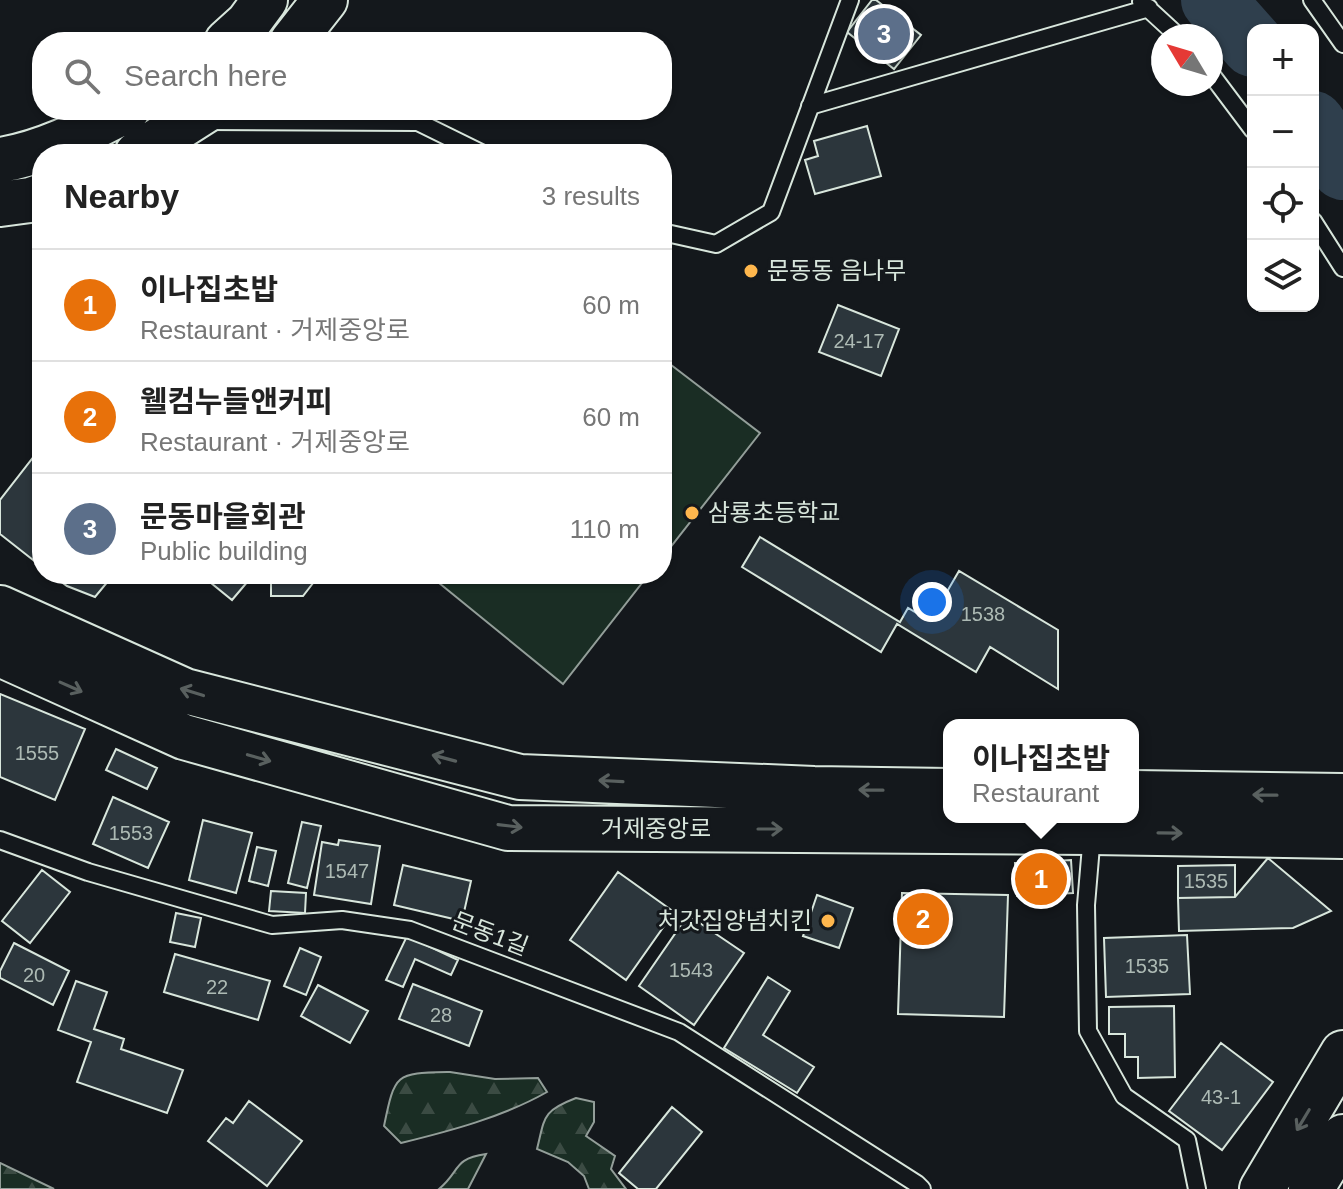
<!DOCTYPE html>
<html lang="en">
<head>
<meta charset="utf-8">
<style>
	:root { --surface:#fff; --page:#f2f2f2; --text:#222; --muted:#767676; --line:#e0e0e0; --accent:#856535 }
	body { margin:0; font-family:Arial,"Noto Sans KR",sans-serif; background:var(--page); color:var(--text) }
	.controls { position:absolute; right:24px; top:24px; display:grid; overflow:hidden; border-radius:16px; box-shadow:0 2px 6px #0004 }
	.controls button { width:72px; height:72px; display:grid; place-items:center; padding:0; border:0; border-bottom:2px solid var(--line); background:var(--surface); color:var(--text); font:40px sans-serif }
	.compass { position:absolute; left:1151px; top:24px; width:72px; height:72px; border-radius:50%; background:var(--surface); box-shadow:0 2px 6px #0004; rotate:308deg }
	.you { position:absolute; left:932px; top:602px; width:28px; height:28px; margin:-20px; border:6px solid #fff; border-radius:50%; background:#1a73e8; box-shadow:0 0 0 12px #1a73e833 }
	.badge { display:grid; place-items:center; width:52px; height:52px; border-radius:50%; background:var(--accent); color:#fff; font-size:26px; font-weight:700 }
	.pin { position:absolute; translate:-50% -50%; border:4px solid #fff; box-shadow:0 2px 8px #0006 }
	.popup { position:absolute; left:943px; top:719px; width:196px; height:104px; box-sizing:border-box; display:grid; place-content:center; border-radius:16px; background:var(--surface); filter:drop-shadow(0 2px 6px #0005); font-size:26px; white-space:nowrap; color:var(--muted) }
	.popup b { font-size:30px; color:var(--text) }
	.popup::after { content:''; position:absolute; left:50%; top:100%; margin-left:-16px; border:16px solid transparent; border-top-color:var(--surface) }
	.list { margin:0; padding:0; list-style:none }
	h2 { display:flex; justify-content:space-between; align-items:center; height:104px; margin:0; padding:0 32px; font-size:34px }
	h2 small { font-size:26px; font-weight:400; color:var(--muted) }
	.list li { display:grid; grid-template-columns:52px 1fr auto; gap:24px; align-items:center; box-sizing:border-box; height:112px; padding:0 32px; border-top:2px solid var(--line) }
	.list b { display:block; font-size:30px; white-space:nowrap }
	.list p { margin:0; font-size:26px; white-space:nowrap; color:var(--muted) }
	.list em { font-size:26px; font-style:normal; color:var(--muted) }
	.icon { flex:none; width:44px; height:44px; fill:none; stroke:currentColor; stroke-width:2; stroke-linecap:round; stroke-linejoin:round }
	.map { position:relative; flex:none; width:1343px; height:1189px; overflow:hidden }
	.search { position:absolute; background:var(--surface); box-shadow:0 2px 6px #0004; left:32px; top:32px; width:640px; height:88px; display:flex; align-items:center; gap:20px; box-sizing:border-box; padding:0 28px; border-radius:32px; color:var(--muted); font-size:30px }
	.panel { position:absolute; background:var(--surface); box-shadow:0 2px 6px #0004; left:32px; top:144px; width:640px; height:440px; border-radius:32px }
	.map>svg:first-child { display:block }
	.green { fill:#1a2d24; stroke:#939e99; stroke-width:2 }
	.forest { fill:url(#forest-firs); stroke:#939e99; stroke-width:2 }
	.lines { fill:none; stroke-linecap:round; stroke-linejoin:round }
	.river { stroke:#2f3f4d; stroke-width:64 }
	.building { fill:#2c363c; stroke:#d8e6dc; stroke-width:2 }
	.lane-casing { stroke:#d8e6dc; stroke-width:20 }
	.secondary-casing { stroke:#d8e6dc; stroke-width:48 }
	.lane { stroke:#14181c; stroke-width:16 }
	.secondary { stroke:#14181c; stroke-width:44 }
	.oneway { stroke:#59605f }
	.poi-dot { fill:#ffb74d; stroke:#14181c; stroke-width:3 }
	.labels { text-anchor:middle; stroke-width:6; stroke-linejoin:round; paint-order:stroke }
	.number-label { font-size:20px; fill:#adbab4 }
	.poi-label { font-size:24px; fill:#d8e6dc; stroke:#14181c; text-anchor:start }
	.street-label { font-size:24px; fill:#d8e6dc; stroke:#14181c }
</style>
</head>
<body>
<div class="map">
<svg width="1343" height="1189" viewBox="0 0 1343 1189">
	<defs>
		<pattern id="forest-firs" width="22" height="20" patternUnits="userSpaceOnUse" patternTransform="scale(2)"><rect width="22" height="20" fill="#1a2d24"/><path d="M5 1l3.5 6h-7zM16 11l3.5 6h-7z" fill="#3b4b43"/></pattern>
	</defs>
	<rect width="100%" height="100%" fill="#14181c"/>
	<path class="green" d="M662,358L760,433L662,558Z
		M428,574H649L563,684Z"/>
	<path class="forest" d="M450,1072L495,1079L538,1078L547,1092C503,1117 450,1131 401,1143L384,1126C395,1072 396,1073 450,1072Z
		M576,1098L594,1102V1122L586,1136L615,1156L611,1169L626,1189H589L584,1176L568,1162L537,1149C545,1117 542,1111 576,1098Z
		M486,1154L468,1189H439C461,1171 452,1159 486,1154Z
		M0,1163L54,1189H0Z"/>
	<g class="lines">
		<path class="river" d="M1213,0L1253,45
			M1313,123L1343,168"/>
	</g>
	<path class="building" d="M872,0H876L921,35L894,69L847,32Z
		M867,126L881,176L815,194L805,160L818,156L814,141Z
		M838,305L899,329L881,376L819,352Z
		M42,446V567L0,534V500Z
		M760,537L900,622L908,608L930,621L959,571L1058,630V689L990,647L976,672L897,624L881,652L742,567Z
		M51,574H114L95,597L67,586Z
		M200,574H254L232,600Z
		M271,574H320L303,596H271Z
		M0,694L85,729L55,800L0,777Z
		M116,749L157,768L147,789L106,770Z
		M113,797L169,822L148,868L93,844Z
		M203,820L252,833L236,893L189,880Z
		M302,822L321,826L307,888L288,883Z
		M339,840L380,846L371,904L314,895L322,842L338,845Z
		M257,847L276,851L268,886L249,881Z
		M1268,858L1331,911L1293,928L1179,931L1178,898L1235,897Z
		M1071,860L1073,893L1017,896L1015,863Z
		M403,865L471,881L462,921L394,905Z
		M1235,865V897L1178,898V866Z
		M42,870L70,892L30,943L2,921Z
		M618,872L674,912L626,980L570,940Z
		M271,891L306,893L305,913L269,911Z
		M902,893L1008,895L1004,1017L898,1014Z
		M817,895L853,908L839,948L803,936Z
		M176,913L201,918L195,947L170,942Z
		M688,915L744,953L694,1025L639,986Z
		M1187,935L1190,994L1106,997L1104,938Z
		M407,936L458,960L451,975L415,959L403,987L386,980Z
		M14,943L69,971L53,1005L0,978V971Z
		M300,948L321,957L306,995L284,986Z
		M175,954L270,981L258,1020L164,992Z
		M768,977L790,991L763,1035L814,1067L797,1093L724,1048Z
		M76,981L107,992L94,1029L124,1039L121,1049L183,1070L167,1113L77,1082L91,1042L58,1030Z
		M413,984L482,1011L469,1046L399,1019Z
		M318,985L368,1011L350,1043L301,1016Z
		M1174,1006L1175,1077L1138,1078V1057H1125V1034H1109V1007Z
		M1221,1043L1273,1082L1222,1150L1169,1111Z
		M249,1101L302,1141L267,1186L208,1141L226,1118L233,1123Z
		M672,1107L702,1132L656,1189H638L619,1173Z"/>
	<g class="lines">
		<g class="lane-casing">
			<path id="lane" d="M1312,0L1343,44
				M1141,2L1178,36
				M1211,74L1253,130
				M810,106L1149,8
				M203,121L418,122L483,154
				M1313,221L1343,268
				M662,232L716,244L771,212L850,0
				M1092,834L1086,905L1088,1031L1124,1096L1187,1140L1197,1189
				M0,840L88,872L272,925L342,920L410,930L679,1032L917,1184L922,1189"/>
		</g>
		<g class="secondary-casing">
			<path id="secondary" d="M227,42L248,23L265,0
				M292,42L325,0
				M137,154L206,110
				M0,160C45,153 86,131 127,110
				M0,204L30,200L42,196
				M0,608L185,691L520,777L814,789L949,791
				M0,654L184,737L508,828L1092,832L1343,836
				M1133,793L1343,796
				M1262,1189L1343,1053
				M1311,1189L1343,1137"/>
		</g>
		<use href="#lane" class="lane"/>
		<use href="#secondary" class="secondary"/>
	</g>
	<defs><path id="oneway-shaft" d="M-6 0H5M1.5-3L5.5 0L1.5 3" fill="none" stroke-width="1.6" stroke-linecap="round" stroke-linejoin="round" transform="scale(2)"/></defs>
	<g class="oneway">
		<use href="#oneway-shaft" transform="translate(71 687) rotate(24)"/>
		<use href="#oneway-shaft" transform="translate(192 692) rotate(-163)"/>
		<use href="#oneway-shaft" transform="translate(259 758) rotate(16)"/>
		<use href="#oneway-shaft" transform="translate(444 758) rotate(-165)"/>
		<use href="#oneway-shaft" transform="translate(611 781) rotate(-177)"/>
		<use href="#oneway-shaft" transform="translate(871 790) rotate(-179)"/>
		<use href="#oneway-shaft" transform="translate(1265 795) rotate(-179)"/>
		<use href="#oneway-shaft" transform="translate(510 826) rotate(7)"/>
		<use href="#oneway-shaft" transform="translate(770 829)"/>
		<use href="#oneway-shaft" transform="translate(1170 833) rotate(1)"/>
		<use href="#oneway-shaft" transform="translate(1303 1120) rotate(121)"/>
	</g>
	<g class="poi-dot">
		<circle cx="751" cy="271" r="8"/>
		<circle cx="692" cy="513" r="8"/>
		<circle cx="828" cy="921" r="8"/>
	</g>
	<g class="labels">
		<g class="number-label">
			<text x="859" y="348">24-17</text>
			<text x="983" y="621">1538</text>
			<text x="37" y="760">1555</text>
			<text x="131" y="840">1553</text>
			<text x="347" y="878">1547</text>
			<text x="1206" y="888">1535</text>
			<text x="1147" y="973">1535</text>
			<text x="691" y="977">1543</text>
			<text x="34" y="982">20</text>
			<text x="217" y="994">22</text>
			<text x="441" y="1022">28</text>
			<text x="1221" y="1104">43-1</text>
		</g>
		<g class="poi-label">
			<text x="767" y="279">문동동 음나무</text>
			<text x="708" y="521">삼룡초등학교</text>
			<text x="812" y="929" text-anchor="end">처갓집양념치킨</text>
		</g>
		<g class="street-label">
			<text x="656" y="837">거제중앙로</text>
			<text transform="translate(490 934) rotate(21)" y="8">문동1길</text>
		</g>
	</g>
</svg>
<div class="controls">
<button>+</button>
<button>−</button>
<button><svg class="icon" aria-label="locate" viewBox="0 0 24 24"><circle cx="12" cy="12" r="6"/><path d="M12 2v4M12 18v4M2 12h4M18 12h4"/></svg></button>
<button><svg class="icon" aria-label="layers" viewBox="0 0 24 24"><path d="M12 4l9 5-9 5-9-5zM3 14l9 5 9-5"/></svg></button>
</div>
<svg class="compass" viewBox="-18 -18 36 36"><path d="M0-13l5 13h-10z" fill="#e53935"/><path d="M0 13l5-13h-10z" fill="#767676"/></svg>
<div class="you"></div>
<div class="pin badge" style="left:1041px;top:879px;background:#e8710a">1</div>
<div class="popup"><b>이나집초밥</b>Restaurant</div>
<div class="pin badge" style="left:923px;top:919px;background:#e8710a">2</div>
<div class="pin badge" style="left:884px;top:34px;background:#5c6f8a">3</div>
<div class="search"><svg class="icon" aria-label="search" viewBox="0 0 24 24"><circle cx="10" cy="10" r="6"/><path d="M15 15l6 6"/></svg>Search here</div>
<section class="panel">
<h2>Nearby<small>3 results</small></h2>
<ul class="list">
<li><span class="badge" style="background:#e8710a">1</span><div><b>이나집초밥</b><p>Restaurant · 거제중앙로</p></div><em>60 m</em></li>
<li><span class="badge" style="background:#e8710a">2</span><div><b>웰컴누들앤커피</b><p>Restaurant · 거제중앙로</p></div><em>60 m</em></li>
<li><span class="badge" style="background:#5c6f8a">3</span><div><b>문동마을회관</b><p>Public building</p></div><em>110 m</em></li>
</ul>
</section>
</div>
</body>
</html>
